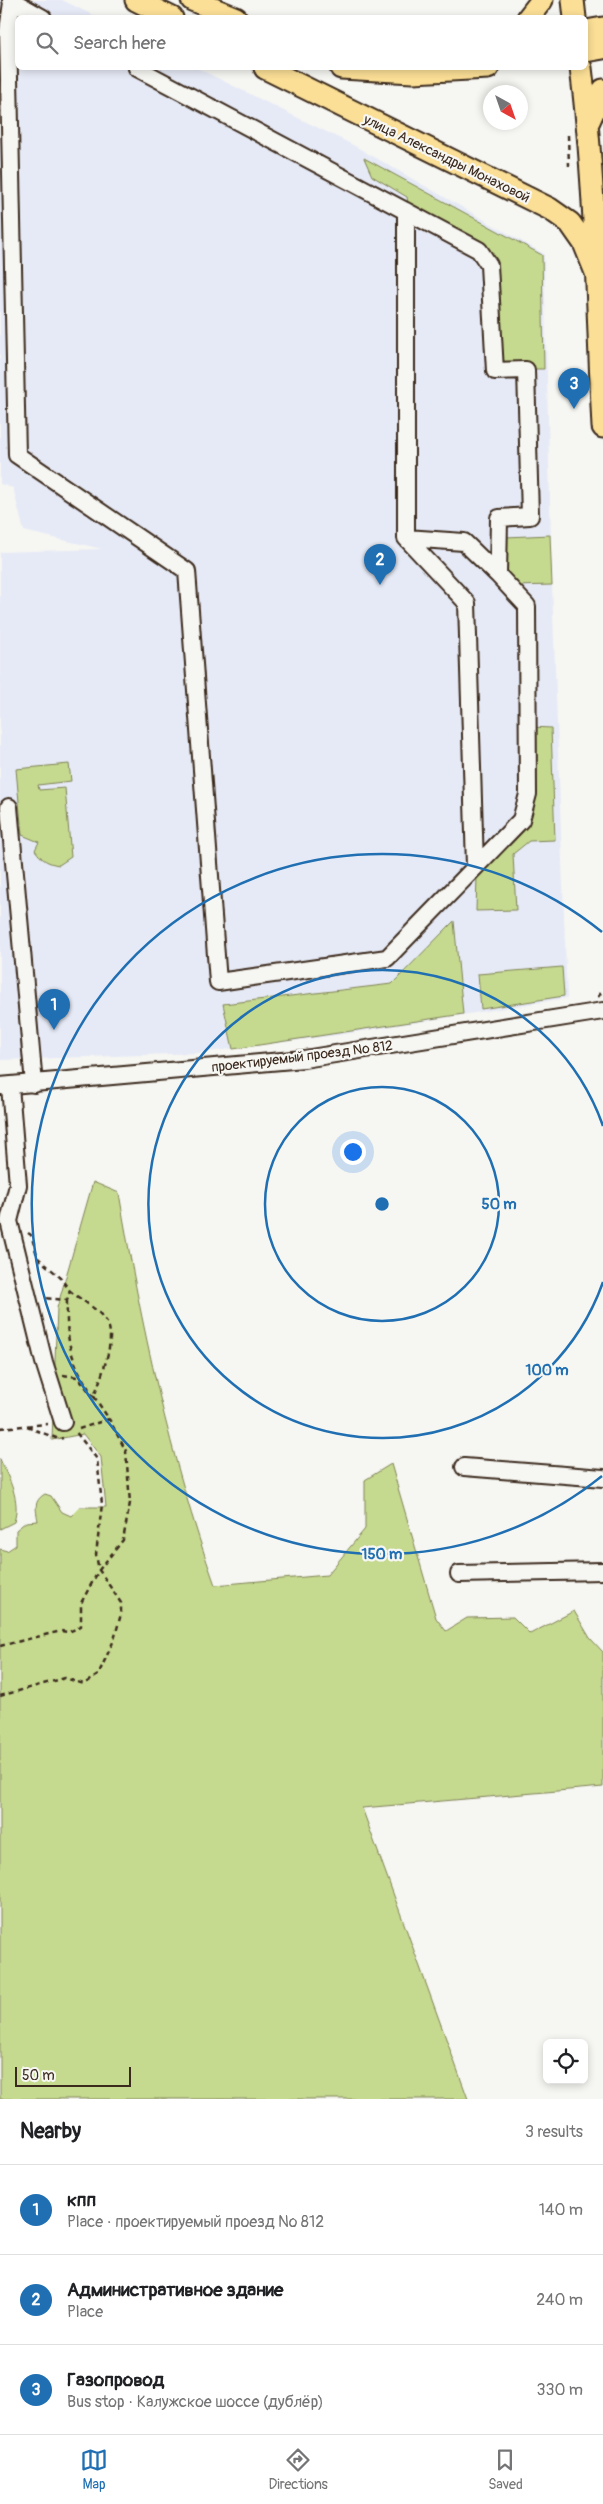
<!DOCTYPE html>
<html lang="en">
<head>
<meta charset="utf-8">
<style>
	:root { --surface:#fff; --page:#f2f2f2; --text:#202124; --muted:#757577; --line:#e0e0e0; --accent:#1f6fb2 }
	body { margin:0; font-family:Pangolin,sans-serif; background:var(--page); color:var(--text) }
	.controls { position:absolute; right:15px; bottom:15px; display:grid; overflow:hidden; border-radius:8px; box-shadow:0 2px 8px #0003 }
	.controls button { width:45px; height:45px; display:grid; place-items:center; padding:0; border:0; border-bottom:1px solid var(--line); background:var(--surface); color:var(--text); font:25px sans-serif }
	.compass { position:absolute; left:483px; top:85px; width:45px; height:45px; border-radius:50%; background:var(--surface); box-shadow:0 2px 8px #0003; rotate:140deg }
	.scale { position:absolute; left:15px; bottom:12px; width:116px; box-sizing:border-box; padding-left:5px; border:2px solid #3b2a1e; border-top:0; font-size:14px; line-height:18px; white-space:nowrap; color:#3b2a1e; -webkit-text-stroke:4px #f6f6f2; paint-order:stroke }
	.you { position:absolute; left:352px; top:1151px; width:18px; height:18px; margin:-12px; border:4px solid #fff; border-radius:50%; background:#1a73e8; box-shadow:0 0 0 8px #1a73e833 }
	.badge { display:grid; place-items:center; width:32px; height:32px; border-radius:50%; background:var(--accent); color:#fff; font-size:16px; font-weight:700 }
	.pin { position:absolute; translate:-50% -41px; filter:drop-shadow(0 1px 2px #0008) }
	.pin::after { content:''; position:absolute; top:26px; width:18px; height:15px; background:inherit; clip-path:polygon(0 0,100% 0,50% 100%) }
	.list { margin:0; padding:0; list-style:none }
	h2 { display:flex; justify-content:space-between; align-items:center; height:65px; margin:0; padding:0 20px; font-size:21px }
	h2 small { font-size:16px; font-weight:400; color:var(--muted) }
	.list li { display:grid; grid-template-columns:32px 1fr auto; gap:15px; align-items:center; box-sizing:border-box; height:90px; padding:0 20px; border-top:1px solid var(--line) }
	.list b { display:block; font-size:19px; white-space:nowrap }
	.list p { margin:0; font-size:16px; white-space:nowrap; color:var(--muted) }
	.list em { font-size:16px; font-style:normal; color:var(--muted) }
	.icon { flex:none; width:28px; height:28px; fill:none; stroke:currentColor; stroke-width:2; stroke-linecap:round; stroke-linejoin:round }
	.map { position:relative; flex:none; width:603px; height:2099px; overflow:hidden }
	.search { position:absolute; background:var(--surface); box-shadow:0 2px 8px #0003; left:15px; right:15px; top:15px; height:55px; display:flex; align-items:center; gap:12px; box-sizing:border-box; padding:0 18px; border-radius:8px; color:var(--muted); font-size:19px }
	.sheet { height:335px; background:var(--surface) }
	nav { display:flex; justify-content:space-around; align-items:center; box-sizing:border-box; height:70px; border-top:1px solid var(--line); background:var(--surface); font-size:14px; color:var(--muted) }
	nav a { display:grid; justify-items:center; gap:2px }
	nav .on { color:var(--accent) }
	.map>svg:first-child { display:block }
	.built { fill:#e6eaf6 }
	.green { fill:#c5da8f; stroke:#808256 }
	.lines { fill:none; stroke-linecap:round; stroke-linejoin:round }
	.minor-casing { stroke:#3b2a1e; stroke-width:20 }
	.major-casing { stroke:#3b2a1e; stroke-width:25 }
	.path { stroke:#3b2a1e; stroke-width:2.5; stroke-dasharray:5 4; stroke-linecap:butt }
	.minor { stroke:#f6f6f2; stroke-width:16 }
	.major { stroke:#fbdf96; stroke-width:21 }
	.ring { fill:none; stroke:#1f6fb2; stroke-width:2.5 }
	.labels { text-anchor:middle; stroke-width:4.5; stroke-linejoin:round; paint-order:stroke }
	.street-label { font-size:14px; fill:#3b2a1e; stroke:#f6f6f2 }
	.centre { fill:#1f6fb2; stroke:#f6f6f2; stroke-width:2.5 }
	.ring-label { font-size:15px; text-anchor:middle; font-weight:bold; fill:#1f6fb2; stroke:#f6f6f2; stroke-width:4.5; stroke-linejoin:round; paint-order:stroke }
</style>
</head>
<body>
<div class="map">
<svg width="603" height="2099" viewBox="0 0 603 2099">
	<rect width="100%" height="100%" fill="#f6f6f2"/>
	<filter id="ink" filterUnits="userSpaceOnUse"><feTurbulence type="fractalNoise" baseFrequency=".02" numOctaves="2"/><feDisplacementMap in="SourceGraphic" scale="10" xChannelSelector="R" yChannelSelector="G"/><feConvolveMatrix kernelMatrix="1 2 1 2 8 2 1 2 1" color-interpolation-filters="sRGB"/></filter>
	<g filter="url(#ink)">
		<path class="built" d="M0,0H62L97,17L18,18V68H197L353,145L544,254L552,585L567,998L338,1035L200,1053L0,1060V552L102,549L24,531L13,488L0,484Z"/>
		<path class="green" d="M364,158L542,255L544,369H498L491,263L409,210L407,197L372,176Z
			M550,535L552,585L516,586L507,575L506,537Z
			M532,727L551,728L555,840L529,841L513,854L516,910L476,911L477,875L525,825Z
			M69,764L71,781L38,785L39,790L65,788L71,857L59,865C47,863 42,860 35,850L39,842L22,835L16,769Z
			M454,921L463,1014L233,1049L223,1004L392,984Z
			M562,967L564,996L481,1009L478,974Z
			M93,1182L119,1193C141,1325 170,1459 215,1585L327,1575L365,1529V1480L391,1464L436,1618L446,1631L467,1618L513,1617L530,1634L574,1611L590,1638L603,1652V1787L362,1808L468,2099H0V1549L7,1551L16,1545V1530L26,1522L38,1521C36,1509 33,1501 45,1494L51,1496L62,1512L71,1516L80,1507H106L101,1457L83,1434L52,1440L57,1308Z
			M0,1459C9,1480 21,1499 14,1522L0,1529Z"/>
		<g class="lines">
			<g class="minor-casing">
				<path id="minor" d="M11,0L43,18
					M12,2L8,31L17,455L187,571L218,982L387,958L521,820L528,794L527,606L498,575L499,518L530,516L526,370L495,371L489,265L479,250L137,68
					M406,211V538L467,603L475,866
					M406,538L464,542L498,575
					M9,807L34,1084
					M0,1086L304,1059L603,1011
					M10,1086L18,1185L9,1221L44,1362L63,1422
					M464,1467L603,1478
					M459,1574L603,1571"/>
			</g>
			<g class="major-casing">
				<path id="major" d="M136,0L172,18
					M192,0L236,18
					M573,0L575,18
					M528,18L542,0
					M586,31L603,28
					M586,51L603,48
					M265,68L550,209L570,223L584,243L599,280
					M341,68L413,72L488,68
					M581,68C596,187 597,307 603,427
					M589,121L603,90"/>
			</g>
			<path class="path" d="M568,135L569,166
				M598,997L603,990
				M28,1233L31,1235L38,1258L60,1277L70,1291L67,1300L44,1298
				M67,1300C66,1337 69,1358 89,1389
				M63,1375L77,1377L94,1397C100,1379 118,1337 106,1321C98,1309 81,1300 70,1291
				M27,1427L59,1439L63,1438
				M0,1428L48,1424
				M79,1429L109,1419L93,1395
				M0,1646L61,1631L69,1632L81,1626V1603L99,1570L123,1540L130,1503L126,1451L109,1419
				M0,1696L65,1678L84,1684L98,1675L114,1640L121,1614V1603L99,1570L96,1555L102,1504L97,1459L75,1431"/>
			<use href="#minor" class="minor"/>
			<use href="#major" class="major"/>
		</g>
	</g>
	<g class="ring">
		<circle cx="382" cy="1204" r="117"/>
		<path d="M603 1282A234 234 0 1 1 603 1126"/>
		<path d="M602 1476A350 350 0 1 1 602 932"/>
	</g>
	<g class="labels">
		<g class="street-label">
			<text transform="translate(447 158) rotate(26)" y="5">улица Александры Монаховой</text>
			<text transform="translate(302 1056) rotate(-7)" y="5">проектируемый проезд № 812</text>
		</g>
	</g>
	<circle cx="382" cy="1204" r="8" class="centre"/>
	<g class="ring-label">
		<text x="499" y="1209">50 m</text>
		<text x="547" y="1375">100 m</text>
		<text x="382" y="1559">150 m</text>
	</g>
</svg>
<div class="controls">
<button><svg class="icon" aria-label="locate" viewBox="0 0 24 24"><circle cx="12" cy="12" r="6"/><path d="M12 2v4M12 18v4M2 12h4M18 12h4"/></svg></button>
</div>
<svg class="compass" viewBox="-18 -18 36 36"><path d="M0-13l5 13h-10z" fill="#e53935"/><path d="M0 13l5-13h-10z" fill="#757577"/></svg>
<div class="scale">50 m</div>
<div class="you"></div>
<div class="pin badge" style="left:54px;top:1030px">1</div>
<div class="pin badge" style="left:380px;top:585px">2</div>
<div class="pin badge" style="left:574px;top:409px">3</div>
<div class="search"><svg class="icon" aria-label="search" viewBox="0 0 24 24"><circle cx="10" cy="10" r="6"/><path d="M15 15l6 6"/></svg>Search here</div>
</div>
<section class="sheet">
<h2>Nearby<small>3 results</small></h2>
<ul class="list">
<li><span class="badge">1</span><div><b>кпп</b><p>Place · проектируемый проезд № 812</p></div><em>140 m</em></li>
<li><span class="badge">2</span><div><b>Административное здание</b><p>Place</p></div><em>240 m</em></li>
<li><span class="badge">3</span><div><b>Газопровод</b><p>Bus stop · Калужское шоссе (дублёр)</p></div><em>330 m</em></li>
</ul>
</section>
<nav>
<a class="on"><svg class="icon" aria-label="map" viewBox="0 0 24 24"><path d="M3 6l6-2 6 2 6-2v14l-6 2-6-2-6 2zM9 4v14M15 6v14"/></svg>Map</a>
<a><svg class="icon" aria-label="directions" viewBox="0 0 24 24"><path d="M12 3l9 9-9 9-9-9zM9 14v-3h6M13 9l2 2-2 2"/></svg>Directions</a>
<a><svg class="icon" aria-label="saved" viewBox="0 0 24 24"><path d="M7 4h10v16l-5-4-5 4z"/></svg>Saved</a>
</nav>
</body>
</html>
